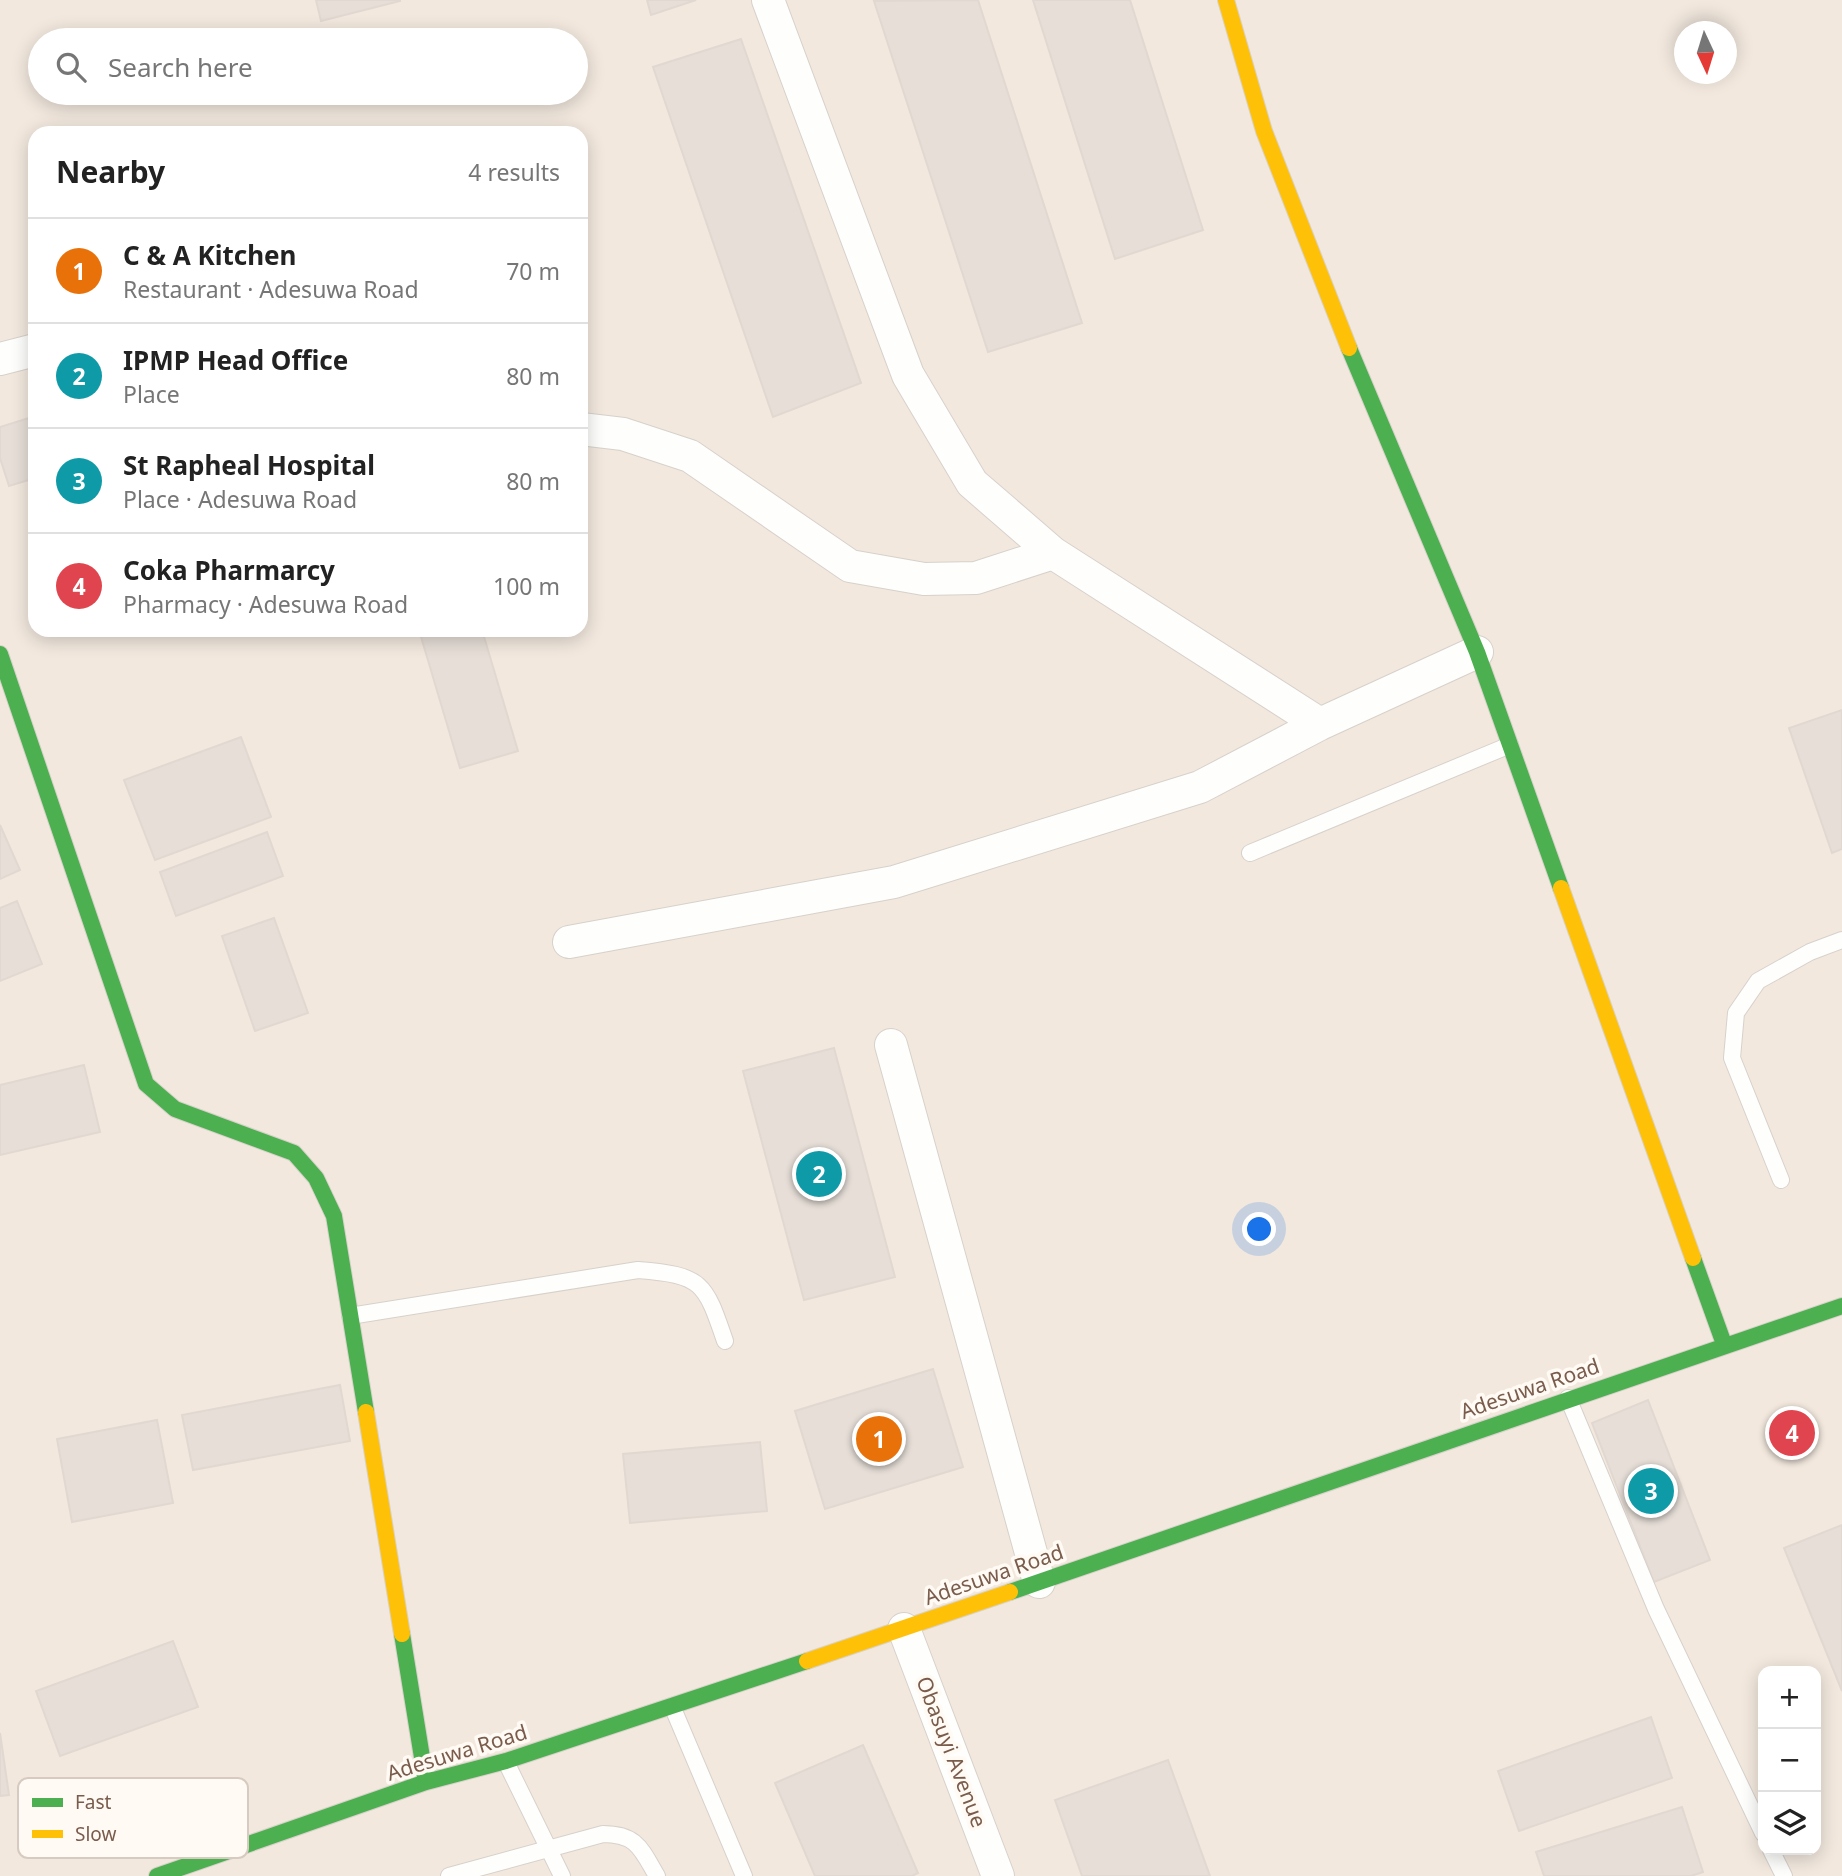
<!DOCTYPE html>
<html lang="en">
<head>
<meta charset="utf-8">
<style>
	:root { --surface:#fff; --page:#f2f2f2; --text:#222; --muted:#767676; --line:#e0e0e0; --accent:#b45309 }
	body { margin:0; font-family:"Noto Sans",sans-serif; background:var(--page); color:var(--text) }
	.controls { position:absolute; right:21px; bottom:21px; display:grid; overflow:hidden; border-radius:14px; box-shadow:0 4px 18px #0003 }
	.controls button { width:63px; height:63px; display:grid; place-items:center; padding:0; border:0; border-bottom:2px solid var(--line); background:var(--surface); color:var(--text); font:35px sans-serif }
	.compass { position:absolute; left:1674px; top:21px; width:63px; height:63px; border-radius:50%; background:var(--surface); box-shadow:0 4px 18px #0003; rotate:176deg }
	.you { position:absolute; left:1260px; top:1230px; width:24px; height:24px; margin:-18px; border:5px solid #fff; border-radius:50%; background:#1a73e8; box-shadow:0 0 0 10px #1a73e833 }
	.badge { display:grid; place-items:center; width:46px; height:46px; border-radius:50%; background:var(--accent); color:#fff; font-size:23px; font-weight:700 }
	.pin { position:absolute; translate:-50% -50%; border:4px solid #fff; box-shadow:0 2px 7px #0006 }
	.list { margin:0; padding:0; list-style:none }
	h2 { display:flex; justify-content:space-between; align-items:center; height:91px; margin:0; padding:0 28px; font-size:30px }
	h2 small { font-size:23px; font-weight:400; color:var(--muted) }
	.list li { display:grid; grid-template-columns:46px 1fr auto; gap:21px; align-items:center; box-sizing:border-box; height:105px; padding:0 28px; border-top:2px solid var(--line) }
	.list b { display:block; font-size:26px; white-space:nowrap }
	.list p { margin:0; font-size:23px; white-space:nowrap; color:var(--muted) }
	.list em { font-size:23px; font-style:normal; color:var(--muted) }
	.icon { flex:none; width:38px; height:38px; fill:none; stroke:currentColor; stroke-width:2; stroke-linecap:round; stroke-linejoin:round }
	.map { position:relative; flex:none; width:1842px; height:1876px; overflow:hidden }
	.search { position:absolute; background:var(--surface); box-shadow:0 4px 18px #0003; left:28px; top:28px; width:560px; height:77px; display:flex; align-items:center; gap:18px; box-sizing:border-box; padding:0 24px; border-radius:38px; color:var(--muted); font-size:26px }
	.panel { position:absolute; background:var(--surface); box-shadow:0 4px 18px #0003; left:28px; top:126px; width:560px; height:511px; border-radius:21px }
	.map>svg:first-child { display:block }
	.residential { fill:#f2e8de; fill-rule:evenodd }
	.building { fill:#e6ded7; stroke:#e2d8d2; stroke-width:2 }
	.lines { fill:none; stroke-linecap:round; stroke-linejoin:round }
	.lane-casing { stroke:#d7d1cb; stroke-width:18 }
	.street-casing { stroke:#d7d1cb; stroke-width:34 }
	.fast-casing { stroke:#d9d2cb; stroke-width:18 }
	.slow-casing { stroke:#d9d2cb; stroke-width:18 }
	.lane { stroke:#fefefd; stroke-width:16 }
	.street { stroke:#fefefd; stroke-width:32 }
	.fast { stroke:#4caf50; stroke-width:16 }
	.slow { stroke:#ffc107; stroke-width:16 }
	.labels { text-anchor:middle; stroke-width:7; stroke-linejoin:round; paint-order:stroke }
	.street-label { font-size:21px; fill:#7a5c4d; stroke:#fffaf3 }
	.key { fill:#fffaf3; stroke:#d7cbc1; stroke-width:2 }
	.key-label { font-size:19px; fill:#7a5c4d }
</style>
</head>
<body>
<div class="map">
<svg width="1842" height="1876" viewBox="0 0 1842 1876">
	<rect width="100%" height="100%" fill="#f9f5f0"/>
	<path class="residential" d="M0,0H1842V1876H0ZM1685,32H1727V74H1685ZM40,40H576V93H40ZM35,133H581V630H35ZM1763,1671H1816V1850H1763Z"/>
	<path class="building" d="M316,0H400V1L321,21Z
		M647,0H696L651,15Z
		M978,0L1082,323L988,352L874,1Z
		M1033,0H1130L1203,230L1115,259Z
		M741,39L861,383L773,417L653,67Z
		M35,416V478L9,486L0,458V427Z
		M419,630H482L518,751L460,768Z
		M1842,710V849L1832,853L1789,728Z
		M241,737L271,817L155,860L124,780Z
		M0,825L20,870L0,879Z
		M267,832L283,876L176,916L160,872Z
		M17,901L42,964L0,981V908Z
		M274,918L308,1013L255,1031L222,936Z
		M834,1048L895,1277L804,1300L743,1071Z
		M84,1065L100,1132L0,1155V1085Z
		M933,1369L963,1467L825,1509L795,1411Z
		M340,1385L350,1441L193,1470L182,1415Z
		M1648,1400L1710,1560L1654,1582L1592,1423Z
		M157,1420L173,1503L72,1522L57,1439Z
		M760,1442L767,1511L630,1523L623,1454Z
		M1842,1525V1691L1784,1548Z
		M173,1641L198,1707L60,1756L36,1691Z
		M1651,1717L1672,1778L1519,1831L1498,1771Z
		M0,1733L9,1795L0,1796Z
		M863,1745L918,1873L912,1876H815L775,1783Z
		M1168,1760L1210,1876H1082L1055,1800Z
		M1682,1807L1703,1872L1691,1876H1544L1536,1852Z"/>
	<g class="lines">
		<g class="lane-casing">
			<path id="lane" d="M1250,853L1510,745
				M1781,1180L1732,1058L1736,1013L1758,981L1810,952L1842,940
				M350,1316L638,1270C702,1275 705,1282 725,1341
				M1568,1398L1656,1609L1763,1833
				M672,1706L744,1876
				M506,1762L562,1876
				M1771,1850L1784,1876
				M449,1876L603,1834C637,1834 641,1849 657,1876"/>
		</g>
		<g class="street-casing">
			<path id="street" d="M768,0L908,375L972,483L1053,553L1320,724
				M0,359L35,350
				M581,429L623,434L690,456L850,566L924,579L976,578L1053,553
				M569,942L894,882L1200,787L1320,724L1477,652
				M891,1045L1039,1582
				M904,1629L998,1876"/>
		</g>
		<g class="fast-casing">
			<path id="fast" d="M1349,348L1477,652L1561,888
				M0,654L146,1084L175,1109L294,1153L316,1178L334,1216L366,1412
				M1693,1258L1724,1344
				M1010,1592L1842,1306
				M402,1634L426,1782
				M157,1876L426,1782L506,1761L807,1661"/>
		</g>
		<g class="slow-casing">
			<path id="slow" d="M1226,0L1264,131L1349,348
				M1561,888L1693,1258
				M366,1412L402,1634
				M807,1661L1010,1592"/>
		</g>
		<use href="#lane" class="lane"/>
		<use href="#street" class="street"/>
		<use href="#fast" class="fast"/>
		<use href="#slow" class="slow"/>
	</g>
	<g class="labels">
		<g class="street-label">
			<text transform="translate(1530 1389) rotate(-19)" y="7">Adesuwa Road</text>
			<text transform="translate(994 1575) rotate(-19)" y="7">Adesuwa Road</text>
			<text transform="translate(951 1752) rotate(69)" y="7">Obasuyi Avenue</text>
			<text transform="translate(457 1753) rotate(-17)" y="7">Adesuwa Road</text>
		</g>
	</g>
	<rect x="18" y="1778" width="230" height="80" rx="10" class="key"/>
	<rect x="32" y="1798" width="31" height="9" fill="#4caf50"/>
	<rect x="32" y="1830" width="31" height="8" fill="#ffc107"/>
	<g class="key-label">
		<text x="75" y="1809">Fast</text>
		<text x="75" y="1841">Slow</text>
	</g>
</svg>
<div class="controls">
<button>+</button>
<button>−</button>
<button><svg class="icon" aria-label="layers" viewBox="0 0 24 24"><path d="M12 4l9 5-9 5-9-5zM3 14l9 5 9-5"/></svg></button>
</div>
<svg class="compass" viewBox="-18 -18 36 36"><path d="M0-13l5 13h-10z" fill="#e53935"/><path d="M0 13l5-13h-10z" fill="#767676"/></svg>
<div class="you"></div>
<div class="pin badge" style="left:879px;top:1439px;background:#e8710a">1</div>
<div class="pin badge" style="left:819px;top:1174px;background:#0f9aa8">2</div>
<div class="pin badge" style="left:1651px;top:1491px;background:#0f9aa8">3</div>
<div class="pin badge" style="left:1792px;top:1433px;background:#e0444e">4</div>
<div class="search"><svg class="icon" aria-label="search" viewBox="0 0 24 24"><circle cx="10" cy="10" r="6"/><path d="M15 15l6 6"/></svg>Search here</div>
<section class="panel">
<h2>Nearby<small>4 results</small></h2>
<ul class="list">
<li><span class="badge" style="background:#e8710a">1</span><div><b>C &amp; A Kitchen</b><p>Restaurant · Adesuwa Road</p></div><em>70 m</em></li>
<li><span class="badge" style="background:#0f9aa8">2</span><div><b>IPMP Head Office</b><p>Place</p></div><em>80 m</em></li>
<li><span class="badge" style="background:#0f9aa8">3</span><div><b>St Rapheal Hospital</b><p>Place · Adesuwa Road</p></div><em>80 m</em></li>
<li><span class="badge" style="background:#e0444e">4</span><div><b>Coka Pharmarcy</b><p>Pharmacy · Adesuwa Road</p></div><em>100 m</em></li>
</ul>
</section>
</div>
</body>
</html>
